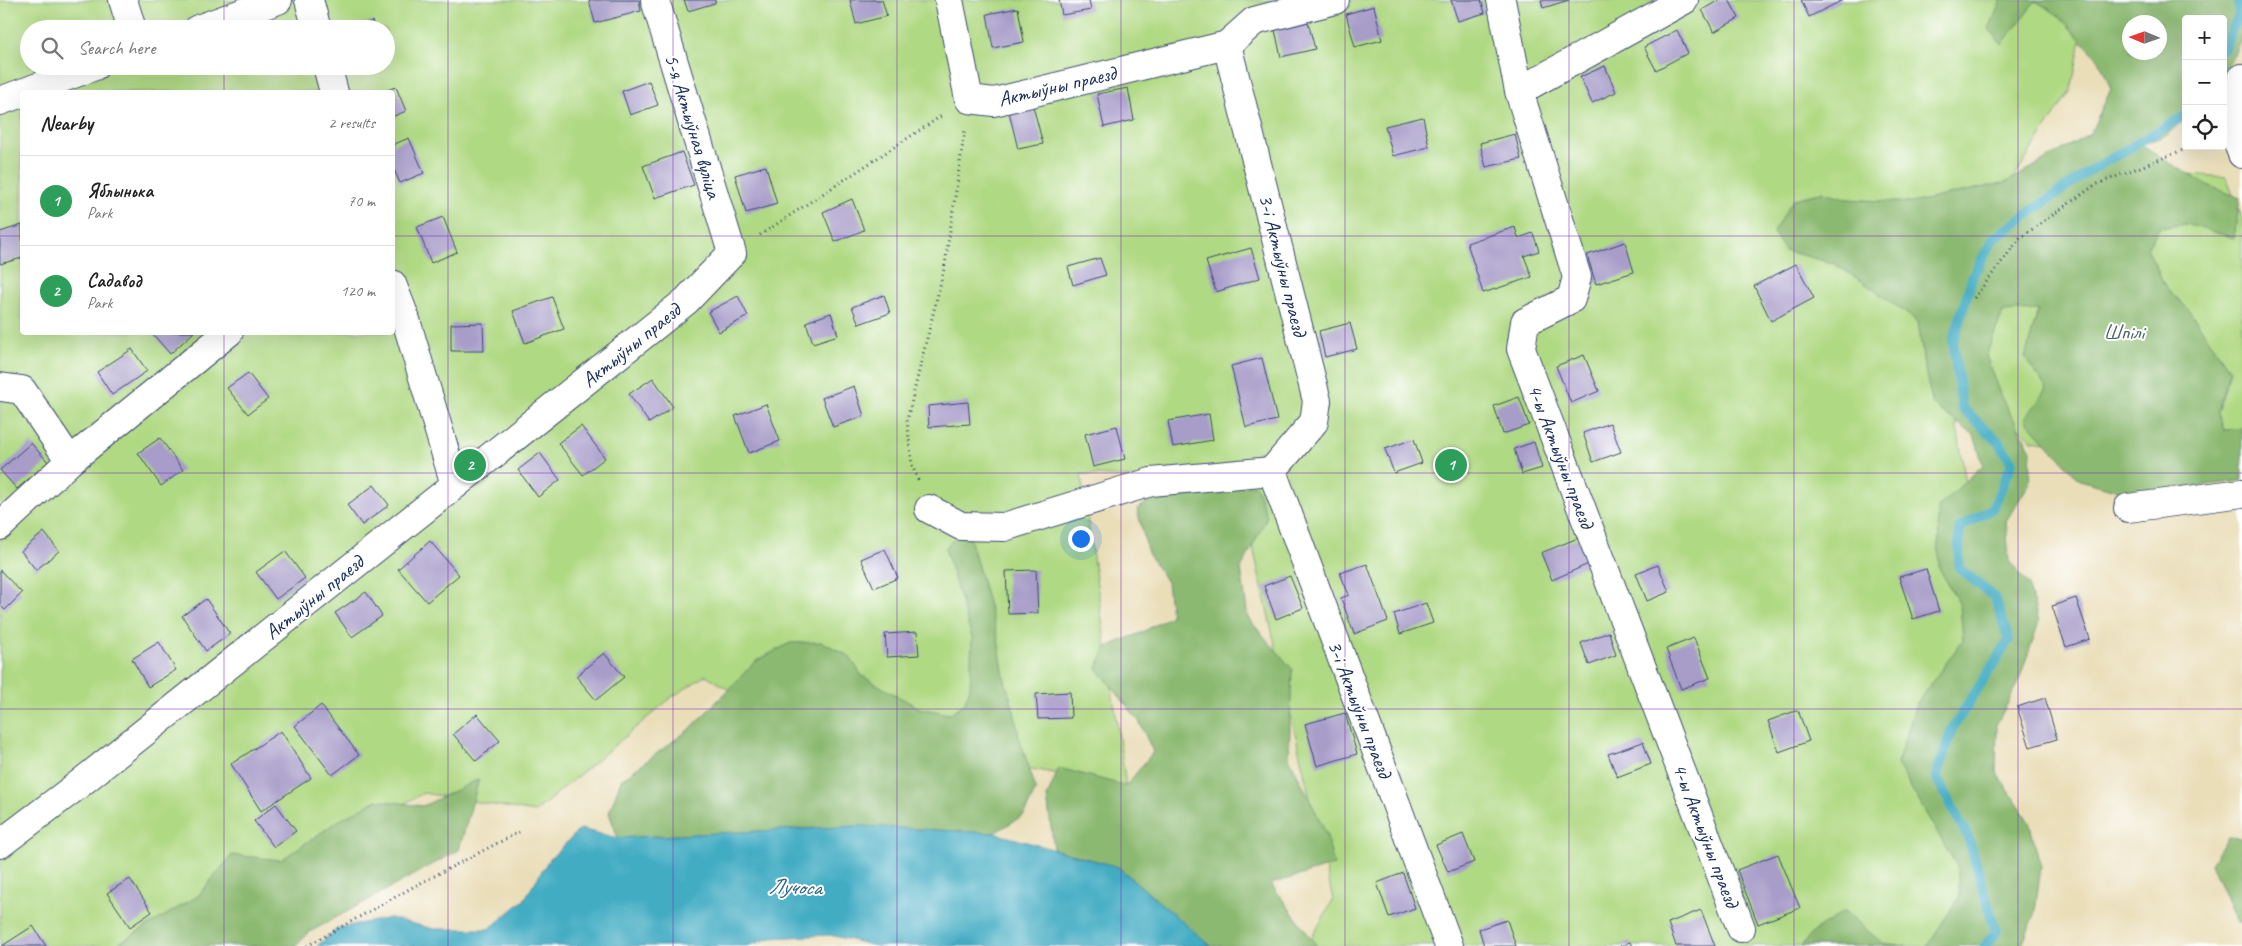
<!DOCTYPE html>
<html lang="en">
<head>
<meta charset="utf-8">
<style>
	:root { --surface:#fff; --page:#f6f6f6; --text:#222; --muted:#767676; --line:#e0e0e0; --accent:#b5179e }
	body { margin:0; font-family:Caveat,sans-serif; background:var(--page); color:var(--text) }
	.controls { position:absolute; right:15px; top:15px; display:grid; overflow:hidden; border-radius:5px; box-shadow:0 5px 20px #0002 }
	.controls button { width:45px; height:45px; display:grid; place-items:center; padding:0; border:0; border-bottom:1px solid var(--line); background:var(--surface); color:var(--text); font:25px sans-serif }
	.compass { position:absolute; left:2122px; top:15px; width:45px; height:45px; border-radius:50%; background:var(--surface); box-shadow:0 5px 20px #0002; rotate:272deg }
	.you { position:absolute; left:1080px; top:538px; width:18px; height:18px; margin:-12px; border:4px solid #fff; border-radius:50%; background:#1a73e8; box-shadow:0 0 0 8px #1a73e833 }
	.badge { display:grid; place-items:center; width:32px; height:32px; border-radius:50%; background:var(--accent); color:#fff; font-size:16px; font-weight:700 }
	.pin { position:absolute; translate:-50% -50%; border:2px solid #fff; box-shadow:0 1px 5px #0006 }
	.list { margin:0; padding:0; list-style:none }
	h2 { display:flex; justify-content:space-between; align-items:center; height:65px; margin:0; padding:0 20px; font-size:21px }
	h2 small { font-size:16px; font-weight:400; color:var(--muted) }
	.list li { display:grid; grid-template-columns:32px 1fr auto; gap:15px; align-items:center; box-sizing:border-box; height:90px; padding:0 20px; border-top:1px solid var(--line) }
	.list b { display:block; font-size:19px; white-space:nowrap }
	.list p { margin:0; font-size:16px; white-space:nowrap; color:var(--muted) }
	.list em { font-size:16px; font-style:normal; color:var(--muted) }
	.icon { flex:none; width:28px; height:28px; fill:none; stroke:currentColor; stroke-width:2; stroke-linecap:round; stroke-linejoin:round }
	.map { position:relative; flex:none; width:2242px; height:946px; overflow:hidden }
	.search { position:absolute; background:var(--surface); box-shadow:0 5px 20px #0002; left:20px; top:20px; width:375px; height:55px; display:flex; align-items:center; gap:12px; box-sizing:border-box; padding:0 18px; border-radius:28px; color:var(--muted); font-size:19px }
	.panel { position:absolute; background:var(--surface); box-shadow:0 5px 20px #0002; left:20px; top:90px; width:375px; height:245px; border-radius:5px }
	.map>svg:first-child { display:block }
	.green { fill:#b0d983; stroke:#668470; fill-rule:evenodd }
	.forest { fill:#8cb971; stroke:#547468; fill-rule:evenodd }
	.water { fill:#43acc3; stroke:#2f6e90 }
	.lines { fill:none; stroke-linecap:round; stroke-linejoin:round }
	.stream { stroke:#43acc3; stroke-width:10 }
	.building { fill:#a89dc9 }
	.minor-casing { stroke:#3a496c; stroke-width:30 }
	.path { stroke:#3a496c; stroke-width:3; stroke-dasharray:1 4; stroke-linecap:butt }
	.minor { stroke:#fff; stroke-width:28 }
	.grid { fill:none; stroke:#7b2cbf; stroke-width:1; stroke-opacity:0.55 }
	.labels { text-anchor:middle; stroke-width:4; stroke-linejoin:round; paint-order:stroke }
	.street-label { font-size:21px; fill:#1b2f5e; stroke:#fff }
	.park-label { font-size:21px; fill:#486269; stroke:#fff }
	.water-label { font-size:22px; font-style:italic; fill:#2b6186; stroke:#fff }
</style>
</head>
<body>
<div class="map">
<svg width="2242" height="946" viewBox="0 0 2242 946">
	<rect width="100%" height="100%" fill="#fff"/>
	<filter id="ink" filterUnits="userSpaceOnUse"><feTurbulence type="fractalNoise" baseFrequency=".02" numOctaves="2"/><feDisplacementMap in="SourceGraphic" scale="10" xChannelSelector="R" yChannelSelector="G"/><feConvolveMatrix kernelMatrix="1 2 1 2 8 2 1 2 1" color-interpolation-filters="sRGB"/></filter>
	<filter id="wash" filterUnits="userSpaceOnUse"><feTurbulence type="fractalNoise" baseFrequency=".0096" numOctaves="4" result="noise"/><feDisplacementMap in="SourceGraphic" scale="20" xChannelSelector="R" yChannelSelector="G"/><feGaussianBlur stdDeviation="1.12" result="paint"/><feColorMatrix in="noise" values="0 0 0 0 0 0 0 0 0 0 0 0 0 0 0 0 0 1.4 0 .05"/><feComposite in="paint" operator="in"/></filter>
	<g filter="url(#wash)">
		<rect width="100%" height="100%" fill="#eadeb9"/>
		<path class="green" d="M0,0H2089L2071,90L1979,231L1944,345L1974,534L1953,761L2007,896L1954,946H1307L1333,900L1239,486L1081,474L1126,786L782,724L706,675L672,697L535,812L423,793L153,946H0ZM29,29H386V66H29ZM22,92H392V332H22Z
			M2177,173L2226,177L2242,217V433L2108,451L2032,440L1985,397L1980,345L1991,290Z"/>
		<path class="forest" d="M2001,0H2242L2240,43L2223,74V19H2186V117L2167,135L2140,145L2205,184L2240,198L2234,238L2186,224L2159,228L2147,248L2165,286L2188,309L2230,370L2218,412L2224,430L2242,428V481L2129,494L2080,480L2025,419L2047,389L2025,358L2038,310L2003,312L1986,356L2001,397L2031,450L2029,484L2006,521L2009,561L2028,584L2039,622L2017,686L1997,723L1996,771L2029,822L2041,867L2034,917L2021,946H1927L1960,896L1957,866L1897,764L1916,704L1963,640L1960,605L1939,568L1938,507L1983,465L1974,435L1933,405L1924,366L1918,322L1863,282L1833,263L1785,251L1773,232L1794,199L1824,192L1849,199L1911,203L2007,182L2090,134L2111,89L2099,60L2058,15L2036,1L2002,44L1989,29ZM2130,22H2160V52H2130Z
			M1182,482L1256,486L1267,517L1241,569L1248,618L1292,669L1289,757L1326,833L1334,865L1271,884L1317,946H1211L1118,867L1054,849L1047,797L1059,768L1126,786L1153,752L1139,721L1097,668L1106,647L1143,632L1171,616L1167,582L1148,553L1137,509Z
			M957,536L970,538L998,638L1004,677L1015,715L1019,737L1036,789L1024,815L994,833L860,826L618,838L609,813L621,780L691,728L756,661L790,643L822,642L849,656L862,676L919,708L949,714L964,704L970,688L972,638L945,548Z
			M479,779L459,850L308,933L296,946H114L198,896L232,855L281,860L338,821L377,800L423,806Z
			M2228,837L2242,838V923H2237L2211,864Z
			M1845,911L1882,943L1906,946H1801L1814,931Z"/>
		<path class="water" d="M860,826L994,833L1118,867L1211,946H875L830,935L771,938L747,946H317L338,928L390,918L434,929H489L524,900L548,861L580,829L618,838Z"/>
		<g class="lines">
			<path class="stream" d="M2223,50L2239,15L2238,0
				M1985,946L1996,932L1968,837L1936,777L1952,729L2009,640L1995,598L1959,568V528L1993,508L2012,463L1999,442L1962,408L1953,342L1973,275L1994,238L2088,172L2186,115"/>
		</g>
		<g id="blocks">
			<path class="building" d="M589,0H639L641,11L595,23Z
				M684,0H715V3L688,11Z
				M850,0H882L887,16L856,24Z
				M1059,0H1089L1091,10L1062,15Z
				M1451,0H1481L1485,13L1458,21Z
				M1541,0H1569L1543,8Z
				M1719,0H1729L1739,18L1714,32L1702,10Z
				M1801,0H1843L1809,17Z
				M1374,6L1382,40L1355,47L1346,14Z
				M1018,8L1024,42L993,48L987,14Z
				M372,21L376,29H352Z
				M1308,22L1315,49L1281,57L1275,30Z
				M1677,30L1688,53L1656,70L1644,47Z
				M38,66H63L40,73Z
				M1605,66L1616,92L1592,103L1580,77Z
				M649,81L658,105L630,115L622,91Z
				M396,87L406,111L392,117V92H381Z
				M1128,88L1134,120L1104,127L1097,94Z
				M1033,106L1043,144L1018,149L1009,112Z
				M1423,117L1429,147L1393,156L1385,126Z
				M1515,134L1521,159L1486,167L1480,143Z
				M409,138L424,173L400,183L392,165V145Z
				M682,152L694,185L655,198L643,166Z
				M766,166L777,204L746,213L735,175Z
				M852,199L864,230L835,242L823,212Z
				M443,217L457,252L431,263L417,227Z
				M22,225V258L0,264V232Z
				M1515,227L1518,238L1533,233L1539,251L1524,256L1532,277L1483,293L1467,243Z
				M1625,242L1634,272L1596,284L1587,255Z
				M1251,248L1260,278L1216,292L1206,261Z
				M1100,258L1106,275L1073,285L1068,267Z
				M1796,264L1814,298L1771,321L1754,286Z
				M884,295L890,313L859,324L852,307Z
				M738,296L748,316L719,332L708,312Z
				M552,297L564,329L525,343L513,311Z
				M831,313L838,335L813,343L806,322Z
				M483,323L484,351H451V324Z
				M1350,323L1357,349L1325,357L1319,331Z
				M151,332H194L170,354Z
				M132,349L147,371L112,395L97,372Z
				M1584,355L1599,391L1571,403L1556,366Z
				M1262,358L1277,420L1246,427L1231,366Z
				M248,373L268,399L248,414L227,388Z
				M653,378L673,407L649,423L629,394Z
				M854,386L864,416L833,427L822,398Z
				M1519,397L1529,425L1503,434L1494,406Z
				M968,402L970,424L929,427L928,406Z
				M766,404L780,441L749,453L735,416Z
				M1209,414L1213,440L1173,447L1168,421Z
				M1610,423L1621,452L1593,462L1583,433Z
				M581,426L605,458L583,475L558,443Z
				M1117,426L1125,459L1093,467L1085,434Z
				M160,438L183,470L161,486L138,453Z
				M1414,439L1422,463L1394,473L1385,449Z
				M1534,442L1542,468L1522,474L1514,449Z
				M31,443L48,462L17,489L0,470Z
				M540,453L560,480L538,497L518,470Z
				M374,485L389,505L362,525L347,505Z
				M44,532L59,551L36,570L21,551Z
				M1583,536L1593,562L1552,580L1541,553Z
				M430,541L459,575L427,602L398,569Z
				M885,549L898,578L874,588L861,559Z
				M285,551L305,578L276,599L256,572Z
				M1367,564L1388,621L1354,634L1341,598L1349,595L1340,573Z
				M1658,565L1669,592L1647,601L1636,573Z
				M1926,569L1939,611L1913,619L1899,577Z
				M0,570L22,593L5,610L0,605Z
				M1036,570L1038,613L1008,614L1006,571Z
				M1290,576L1303,608L1276,619L1264,586Z
				M366,592L382,616L352,637L335,613Z
				M2076,598L2090,639L2066,647L2052,606Z
				M206,599L230,634L206,651L182,616Z
				M1426,603L1433,623L1400,634L1394,614Z
				M917,632L919,655L887,657L885,634Z
				M1609,632L1616,655L1589,665L1581,643Z
				M1694,638L1710,678L1681,689L1666,649Z
				M159,642L176,670L148,687L132,659Z
				M604,653L624,677L596,700L576,676Z
				M1070,692L1071,718L1038,719L1036,694Z
				M2045,698L2057,739L2030,747L2017,707Z
				M321,705L359,755L332,775L295,726Z
				M1798,710L1809,741L1779,752L1768,721Z
				M1345,713L1357,754L1317,766L1305,724Z
				M477,714L500,741L476,761L453,734Z
				M281,731L311,778L261,811L231,764Z
				M1643,742L1651,764L1617,777L1608,754Z
				M276,804L296,831L274,847L254,821Z
				M1463,834L1474,862L1448,872L1436,845Z
				M1778,854L1800,908L1758,924L1737,870Z
				M1403,873L1415,908L1389,917L1377,883Z
				M130,879L152,912L130,927L107,893Z
				M1701,910L1715,946H1676L1668,923Z
				M1507,920L1516,946H1484L1479,929Z
				M33,926L46,946H2Z
				M1630,942L1632,946H1620Z"/>
		</g>
	</g>
	<g filter="url(#ink)">
		<use href="#blocks" fill-opacity="0" stroke="#3a496c" stroke-width="1"/>
		<g class="lines">
			<g class="minor-casing">
				<path id="minor" d="M123,0L132,29
					M309,0L317,29
					M949,0L969,99L994,102L1227,45L1254,21L1335,0
					M1501,0L1519,91L1577,277L1571,299L1525,322L1521,349L1741,928
					M198,29L278,0
					M1227,45L1317,401L1314,422L1272,471L1449,946
					M327,66L334,92
					M2242,78L2228,116L2242,154
					M1519,91L1684,0
					M0,101L95,66
					M392,284L405,317L455,485
					M0,387L22,390L70,461
					M2128,508L2242,493
					M929,509L961,526L1004,527L1151,482L1272,471
					M0,526L70,461L229,332
					M0,844L78,785L686,301L732,253L655,0"/>
			</g>
			<path class="path" d="M760,235L943,115
				M1974,298L2020,238L2095,185L2193,146
				M918,480L912,465L907,420L945,265L965,129
				M307,946L413,887L519,832"/>
			<use href="#minor" class="minor"/>
		</g>
	</g>
	<path class="grid" d="M224,0V29M448,0V946M673,0V946M897,0V946M1121,0V946M1345,0V946M1569,0V946M1794,0V946M2018,0V946M224,66V92M0,236H22M392,236H2242M224,332V946M0,473H2242M0,709H2242"/>
	<g class="labels">
		<g class="street-label">
			<text transform="translate(1057 86) rotate(-13)" y="7">Актыўны праезд</text>
			<text transform="translate(693 126) rotate(73)" y="7">5-я Актыўная вуліца</text>
			<text transform="translate(1283 265) rotate(76)" y="7">3-і Актыўны праезд</text>
			<text transform="translate(631 345) rotate(-39)" y="7">Актыўны праезд</text>
			<text transform="translate(1561 456) rotate(69)" y="7">4-ы Актыўны праезд</text>
			<text transform="translate(314 597) rotate(-39)" y="7">Актыўны праезд</text>
			<text transform="translate(1360 709) rotate(69)" y="7">3-і Актыўны праезд</text>
			<text transform="translate(1706 835) rotate(69)" y="7">4-ы Актыўны праезд</text>
		</g>
		<g class="park-label">
			<text x="2124" y="339">Шпілі</text>
		</g>
		<g class="water-label">
			<text transform="translate(795 886) rotate(2)" y="8">Лучоса</text>
		</g>
	</g>
</svg>
<div class="controls">
<button>+</button>
<button>−</button>
<button><svg class="icon" aria-label="locate" viewBox="0 0 24 24"><circle cx="12" cy="12" r="6"/><path d="M12 2v4M12 18v4M2 12h4M18 12h4"/></svg></button>
</div>
<svg class="compass" viewBox="-18 -18 36 36"><path d="M0-13l5 13h-10z" fill="#e53935"/><path d="M0 13l5-13h-10z" fill="#767676"/></svg>
<div class="you"></div>
<div class="pin badge" style="left:1451px;top:465px;background:#2e9e5b">1</div>
<div class="pin badge" style="left:470px;top:465px;background:#2e9e5b">2</div>
<div class="search"><svg class="icon" aria-label="search" viewBox="0 0 24 24"><circle cx="10" cy="10" r="6"/><path d="M15 15l6 6"/></svg>Search here</div>
<section class="panel">
<h2>Nearby<small>2 results</small></h2>
<ul class="list">
<li><span class="badge" style="background:#2e9e5b">1</span><div><b>Яблынька</b><p>Park</p></div><em>70 m</em></li>
<li><span class="badge" style="background:#2e9e5b">2</span><div><b>Садавод</b><p>Park</p></div><em>120 m</em></li>
</ul>
</section>
</div>
</body>
</html>
